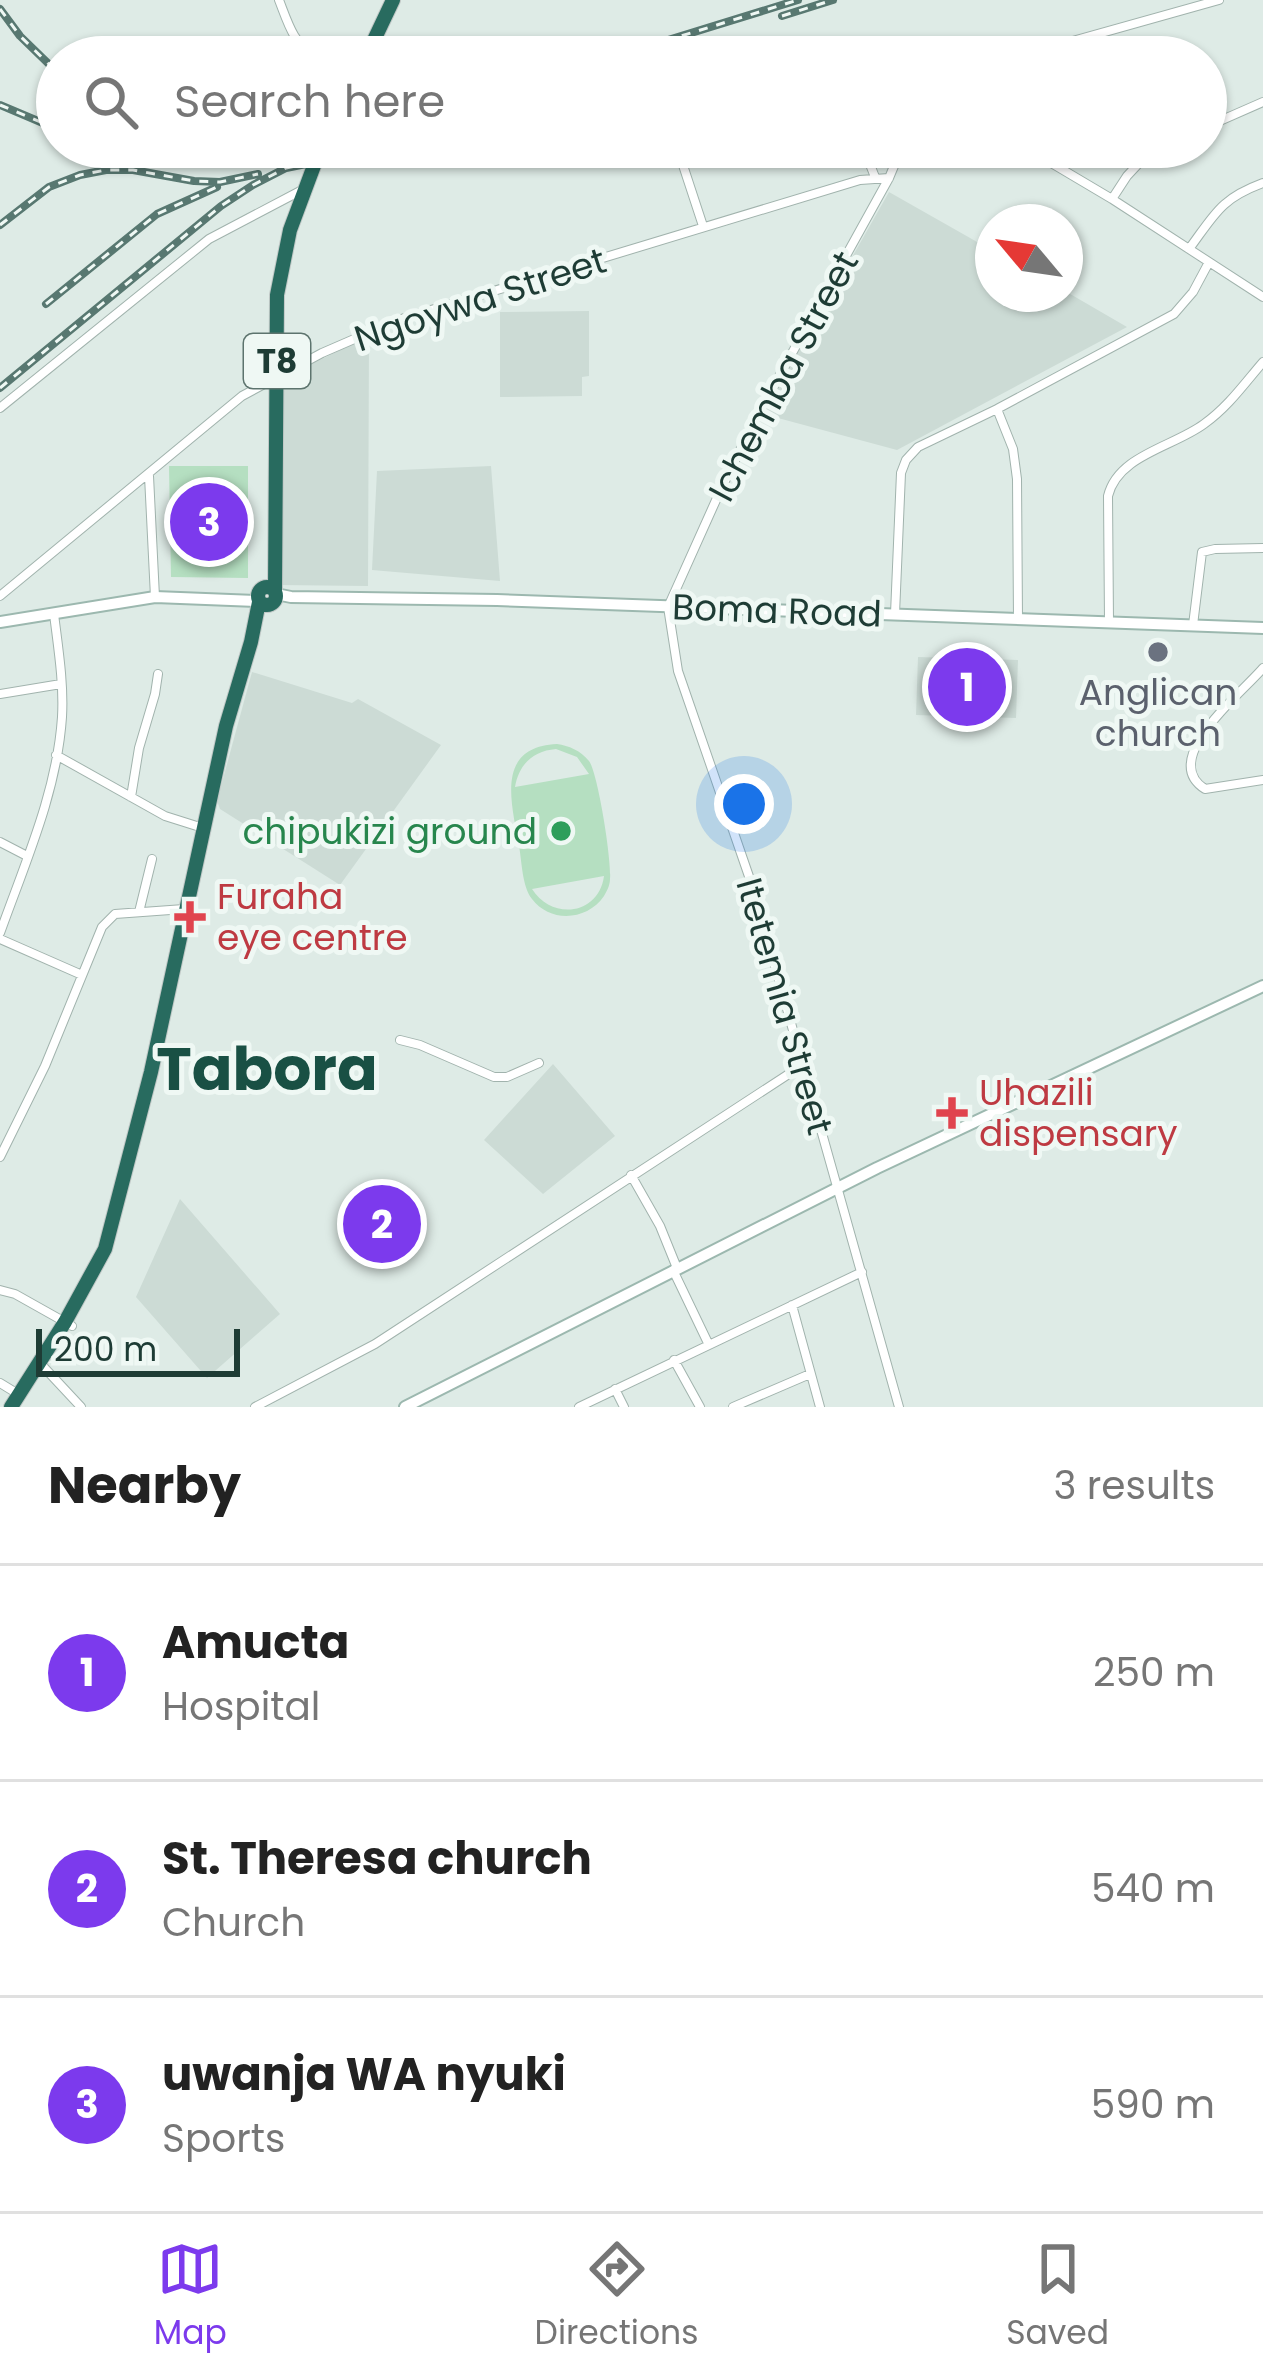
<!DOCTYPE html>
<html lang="en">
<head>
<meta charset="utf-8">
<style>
	:root { --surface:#fff; --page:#f2f2f2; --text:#222; --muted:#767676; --line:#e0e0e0; --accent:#7c3aed }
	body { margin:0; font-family:Poppins,sans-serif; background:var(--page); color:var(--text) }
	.compass { position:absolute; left:975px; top:204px; width:108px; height:108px; border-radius:50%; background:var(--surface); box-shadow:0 3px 9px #0004; rotate:299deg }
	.scale { position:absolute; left:36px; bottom:30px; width:204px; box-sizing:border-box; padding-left:12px; border:6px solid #1e3c35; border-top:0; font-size:33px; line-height:42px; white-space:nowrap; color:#1e3c35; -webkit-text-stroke:9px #eff8f4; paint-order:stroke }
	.you { position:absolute; left:744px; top:804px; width:42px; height:42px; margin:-30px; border:9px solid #fff; border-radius:50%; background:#1a73e8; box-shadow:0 0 0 18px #1a73e833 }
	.badge { display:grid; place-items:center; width:78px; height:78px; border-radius:50%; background:var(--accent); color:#fff; font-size:39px; font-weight:700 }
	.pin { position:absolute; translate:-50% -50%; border:6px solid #fff; box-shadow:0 3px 12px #0006 }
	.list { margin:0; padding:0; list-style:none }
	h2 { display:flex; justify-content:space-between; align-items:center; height:156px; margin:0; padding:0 48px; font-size:51px }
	h2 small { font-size:39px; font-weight:400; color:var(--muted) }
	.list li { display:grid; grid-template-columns:78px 1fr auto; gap:36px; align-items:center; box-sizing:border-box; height:216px; padding:0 48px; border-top:3px solid var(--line) }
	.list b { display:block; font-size:45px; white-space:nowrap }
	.list p { margin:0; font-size:39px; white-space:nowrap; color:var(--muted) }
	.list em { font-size:39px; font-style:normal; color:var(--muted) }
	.icon { flex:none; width:66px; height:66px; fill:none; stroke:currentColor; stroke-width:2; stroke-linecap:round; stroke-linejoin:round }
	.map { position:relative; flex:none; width:1263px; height:1407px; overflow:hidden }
	.search { position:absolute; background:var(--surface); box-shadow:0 3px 9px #0004; left:36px; right:36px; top:36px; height:132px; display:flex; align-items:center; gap:30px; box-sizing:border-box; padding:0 42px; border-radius:66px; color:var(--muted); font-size:45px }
	.sheet { height:804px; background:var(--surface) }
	nav { display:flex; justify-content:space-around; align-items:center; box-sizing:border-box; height:168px; border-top:3px solid var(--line); background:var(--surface); font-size:33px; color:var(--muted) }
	nav a { display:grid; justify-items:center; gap:6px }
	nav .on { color:var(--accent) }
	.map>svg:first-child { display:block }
	.built { fill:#ccdbd5 }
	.green { fill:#b5dfc1; fill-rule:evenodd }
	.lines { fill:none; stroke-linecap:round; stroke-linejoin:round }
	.street-casing { stroke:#a1b3ad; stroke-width:10 }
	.secondary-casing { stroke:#9cb8af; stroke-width:14 }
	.highway-casing { stroke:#c0c8c6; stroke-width:16 }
	.street { stroke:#fff; stroke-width:8 }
	.secondary { stroke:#fff; stroke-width:10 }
	.highway { stroke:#286b5f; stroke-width:14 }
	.rail-casing { stroke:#587871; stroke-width:8 }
	.rail { stroke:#eff8f4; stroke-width:3; stroke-dasharray:9; stroke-linecap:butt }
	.worship-dot { fill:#6b7280; stroke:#eff8f4; stroke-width:4.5 }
	.leisure-dot { fill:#2e9e5b; stroke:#eff8f4; stroke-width:4.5 }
	.health-dot { fill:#e0444e; stroke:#eff8f4; stroke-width:4.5 }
	.labels { text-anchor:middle; stroke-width:10; stroke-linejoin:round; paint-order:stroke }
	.shield { fill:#eff8f4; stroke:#5d746e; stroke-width:3 }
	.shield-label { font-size:33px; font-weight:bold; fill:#1e3c35 }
	.street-label { font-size:36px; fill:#1e3c35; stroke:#eff8f4 }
	.worship-label { font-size:36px; fill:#5b616d; stroke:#eff8f4 }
	.leisure-label { font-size:36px; fill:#27864d; stroke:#eff8f4; text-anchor:end }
	.health-label { font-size:36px; fill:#be3a42; stroke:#eff8f4; text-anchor:start }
	.town-label { font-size:60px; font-weight:bold; fill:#195044; stroke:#eff8f4 }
</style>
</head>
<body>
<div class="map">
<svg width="1263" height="1407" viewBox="0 0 1263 1407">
	<rect width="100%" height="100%" fill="#deebe6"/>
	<path class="built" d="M889,192L993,251V294H1065V291L1127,327L897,450L763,414Z
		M589,311V376L582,377V396L500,397V312Z
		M369,336L368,586L279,585L281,379Z
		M491,466L500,581L372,570L377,471Z
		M918,657L1018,660L1016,718L916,715Z
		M252,672L352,703L358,699L441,745L340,885L220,809L217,801Z
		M553,1064L615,1136L543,1194L484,1140Z
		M180,1199L280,1314L207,1378L136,1297Z"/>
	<path class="green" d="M169,466H248V578L171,577Z
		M557,744C569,746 580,750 589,761C598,773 612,862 610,879C610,885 607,891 604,896C587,921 550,923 532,899C522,886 522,862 519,846C512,804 494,747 557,744ZM556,749L577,757L589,774L515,787C519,764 533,751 556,749ZM604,876C599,915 552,921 532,889Z"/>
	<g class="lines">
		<g class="street-casing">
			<path id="street" d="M279,0C288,23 293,43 315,57
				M1016,57L1219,0
				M1206,127L1263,102
				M677,147L703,226
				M863,147L875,177
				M1031,147L1053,164L1112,199L1263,297
				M1112,199L1127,176L1154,147
				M1189,249C1215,214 1220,199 1263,183
				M0,408L209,239L304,189
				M997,409L1013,449L1017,479L1018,619
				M149,476L155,597
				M0,596L242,396L322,353L398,320L860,180L889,178
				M895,614L901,473L906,460L918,447L997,409L1174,314L1193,292L1208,264
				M1109,621L1108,496C1118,455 1173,447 1204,424C1228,407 1244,384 1263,362
				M1193,625L1202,552L1215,549L1263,548
				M1263,668C1241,694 1158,759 1205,789L1263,780
				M0,694L61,684
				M56,755L165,816L203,828
				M131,797L139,748L155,694L158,674
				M0,842L27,856
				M139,912L152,859
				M0,933C25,863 57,792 62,717C64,683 58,647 54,614
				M0,939L82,975
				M400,1040L420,1045L494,1077H507L539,1063
				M0,1157L45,1066L102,927L115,914L184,909
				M631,1175L660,1226L677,1268
				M673,1270L708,1343
				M0,1290L15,1294L72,1326
				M792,1305L820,1407
				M674,1360L700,1407
				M39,1362L81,1407
				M0,1383L18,1394
				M615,1389L624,1407
				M255,1407L375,1344L801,1066
				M579,1407L862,1272
				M733,1407L810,1374
				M899,1407L753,888L678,671L668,607L721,489L755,420L889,178L902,147"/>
		</g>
		<g class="secondary-casing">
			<path id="secondary" d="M276,594L291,597L497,600L1263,628
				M0,622L155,597L258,601
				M405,1407L877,1168L1263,986"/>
		</g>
		<g class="highway-casing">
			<path id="highway" d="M366,57L393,0
				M258 596a9 9 0 1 1 18 0a9 9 0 1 1-18 0Z
				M275,591L277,295L290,230L321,147
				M11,1407L65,1322L105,1249L151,1072L226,726L251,642L259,602"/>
		</g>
		<use href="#street" class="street"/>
		<use href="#secondary" class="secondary"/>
		<use href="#highway" class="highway"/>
		<g class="rail-casing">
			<path id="rail" d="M0,9L20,36L57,72
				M782,16L833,0
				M613,57L798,0
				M0,105L57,129
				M65,147L121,163
				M125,147L197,154L316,148
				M0,225L49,187L80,175L106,170H133L194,181L220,182L258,174
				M46,304L157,214L217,187
				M0,388L221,206L253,185L286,168L316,162L353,147"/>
		</g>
		<use href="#rail" class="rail"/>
	</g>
	<circle class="worship-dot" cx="1158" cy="652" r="12"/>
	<circle class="leisure-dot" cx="561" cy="831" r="12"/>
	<g class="health-dot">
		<path d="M184 899h12v12h12v12h-12v12h-12v-12h-12v-12h12z"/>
		<path d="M946 1095h12v12h12v12h-12v12h-12v-12h-12v-12h12z"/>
	</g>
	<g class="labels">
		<rect class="shield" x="244" y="334" width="66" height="54" rx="9"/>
		<g class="shield-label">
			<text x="277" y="373">T8</text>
		</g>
		<g class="street-label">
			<text transform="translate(480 299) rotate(-18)" y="13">Ngoywa Street</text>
			<text transform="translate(783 376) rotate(-62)" y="13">Ichemba Street</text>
			<text transform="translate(777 610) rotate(2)" y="13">Boma Road</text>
			<text transform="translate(785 1006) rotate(74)" y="13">Itetemia Street</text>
		</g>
		<g class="worship-label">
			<text x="1158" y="705">Anglican<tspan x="1158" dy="41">church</tspan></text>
		</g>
		<g class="leisure-label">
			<text x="537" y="844">chipukizi ground</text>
		</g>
		<g class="health-label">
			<text x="217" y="909">Furaha<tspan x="217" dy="41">eye centre</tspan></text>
			<text x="979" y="1105">Uhazili<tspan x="979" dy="41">dispensary</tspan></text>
		</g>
		<g class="town-label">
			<text x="267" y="1090">Tabora</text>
		</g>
	</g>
</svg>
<svg class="compass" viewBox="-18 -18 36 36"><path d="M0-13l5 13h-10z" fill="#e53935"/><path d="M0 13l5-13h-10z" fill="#767676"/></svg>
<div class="scale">200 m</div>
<div class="you"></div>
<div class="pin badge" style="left:967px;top:687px">1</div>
<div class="pin badge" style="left:382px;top:1224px">2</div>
<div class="pin badge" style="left:209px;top:522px">3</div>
<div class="search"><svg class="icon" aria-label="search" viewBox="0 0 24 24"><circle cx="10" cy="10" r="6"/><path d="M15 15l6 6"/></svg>Search here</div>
</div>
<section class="sheet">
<h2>Nearby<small>3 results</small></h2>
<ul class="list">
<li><span class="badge">1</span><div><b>Amucta</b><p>Hospital</p></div><em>250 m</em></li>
<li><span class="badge">2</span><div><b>St. Theresa church</b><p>Church</p></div><em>540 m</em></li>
<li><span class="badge">3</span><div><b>uwanja WA nyuki</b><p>Sports</p></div><em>590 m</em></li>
</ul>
</section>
<nav>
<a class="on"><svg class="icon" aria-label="map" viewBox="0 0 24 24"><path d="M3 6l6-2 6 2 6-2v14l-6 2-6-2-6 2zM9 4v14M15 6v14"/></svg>Map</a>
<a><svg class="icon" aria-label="directions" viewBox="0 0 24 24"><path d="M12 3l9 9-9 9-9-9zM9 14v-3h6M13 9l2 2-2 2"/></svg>Directions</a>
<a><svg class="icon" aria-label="saved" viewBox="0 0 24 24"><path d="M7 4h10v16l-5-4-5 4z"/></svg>Saved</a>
</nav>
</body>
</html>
